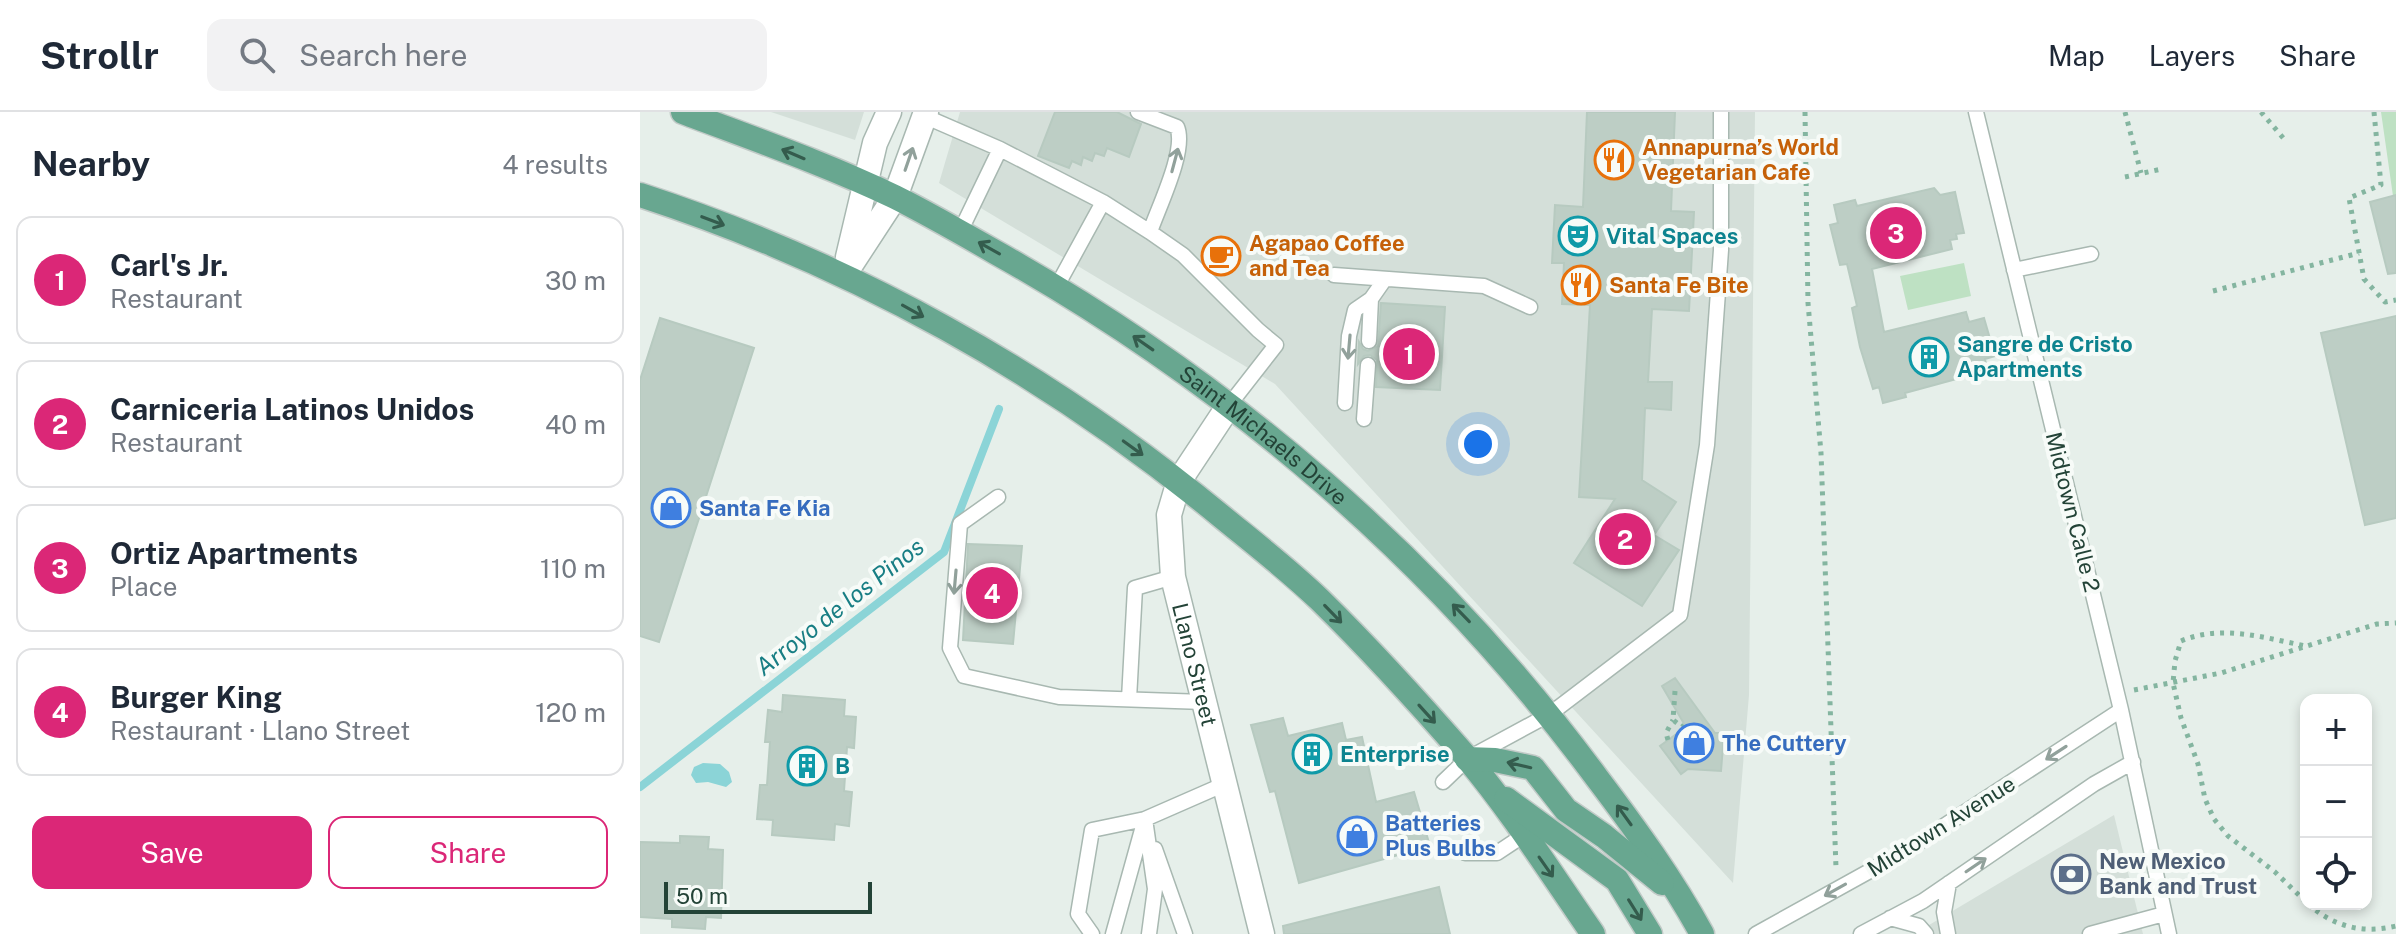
<!DOCTYPE html>
<html lang="en">
<head>
<meta charset="utf-8">
<style>
	:root { --surface:#fff; --page:#f2f2f3; --text:#1f2937; --muted:#747a83; --line:#e0e1e3; --accent:#db2777 }
	body { margin:0; font-family:"Public Sans",sans-serif; background:var(--page); color:var(--text) }
	.controls { position:absolute; right:24px; bottom:24px; display:grid; overflow:hidden; border-radius:16px; box-shadow:0 4px 12px #0003 }
	.controls button { width:72px; height:72px; display:grid; place-items:center; padding:0; border:0; border-bottom:2px solid var(--line); background:var(--surface); color:var(--text); font:40px sans-serif }
	.scale { position:absolute; left:24px; bottom:20px; width:208px; box-sizing:border-box; padding-left:8px; border:4px solid #234337; border-top:0; font-size:22px; line-height:28px; white-space:nowrap; color:#234337; -webkit-text-stroke:6px #f7fbf8; paint-order:stroke }
	.you { position:absolute; left:838px; top:332px; width:28px; height:28px; margin:-20px; border:6px solid #fff; border-radius:50%; background:#1a73e8; box-shadow:0 0 0 12px #1a73e833 }
	.badge { display:grid; place-items:center; width:52px; height:52px; border-radius:50%; background:var(--accent); color:#fff; font-size:26px; font-weight:700 }
	.pin { position:absolute; translate:-50% -50%; border:4px solid #fff; box-shadow:0 2px 8px #0006 }
	.list { margin:0; padding:0; list-style:none }
	h2 { display:flex; justify-content:space-between; align-items:center; height:104px; margin:0; padding:0 32px; font-size:34px }
	h2 small { font-size:26px; font-weight:400; color:var(--muted) }
	.list li { display:grid; grid-template-columns:52px 1fr auto; gap:24px; align-items:center; box-sizing:border-box; height:128px; margin:0 16px 16px; padding:0 16px; border:2px solid var(--line); border-radius:16px }
	.list b { display:block; font-size:30px; white-space:nowrap }
	.list p { margin:0; font-size:26px; white-space:nowrap; color:var(--muted) }
	.list em { font-size:26px; font-style:normal; color:var(--muted) }
	.actions { display:flex; gap:16px; padding:24px 32px }
	.actions a { flex:1; padding:18px 0; border:2px solid var(--accent); border-radius:16px; text-align:center; font-size:28px; color:var(--accent) }
	.actions .main { background:var(--accent); color:#fff }
	.icon { flex:none; width:44px; height:44px; fill:none; stroke:currentColor; stroke-width:2; stroke-linecap:round; stroke-linejoin:round }
	.map { position:relative; flex:none; width:1756px; height:822px; overflow:hidden }
	header { display:flex; align-items:center; gap:48px; box-sizing:border-box; height:112px; padding:0 40px; background:var(--surface); border-bottom:2px solid var(--line) }
	header strong { font-size:38px }
	nav { display:flex; gap:44px; margin-inline-start:auto; font-size:28px }
	.search { width:560px; height:72px; background:var(--page); display:flex; align-items:center; gap:20px; box-sizing:border-box; padding:0 28px; border-radius:16px; color:var(--muted); font-size:30px }
	main { display:flex }
	aside { flex:1; background:var(--surface) }
	.map>svg:first-child { display:block }
	.built { fill:#d4dfd9 }
	.green { fill:#bee1c3 }
	.water { fill:#8bd4d7 }
	.lines { fill:none; stroke-linecap:round; stroke-linejoin:round }
	.stream { stroke:#8bd4d7; stroke-width:8 }
	.building { fill:#bdcec5; stroke:#b7cac0; stroke-width:2 }
	.service-casing { stroke:#a8b8b1; stroke-width:17 }
	.minor-casing { stroke:#a8b8b1; stroke-width:27 }
	.tertiary-casing { stroke:#a8b8b1; stroke-width:27 }
	.primary-casing { stroke:#c1cac7; stroke-width:27 }
	.path { stroke:#84b5a0; stroke-width:5; stroke-dasharray:4 6; stroke-linecap:butt }
	.service { stroke:#fff; stroke-width:14 }
	.minor { stroke:#fff; stroke-width:24 }
	.tertiary { stroke:#fff; stroke-width:24 }
	.primary { stroke:#68a790; stroke-width:24 }
	.oneway { stroke:#345c4d }
	.oneway2 { stroke:#91a19b }
	.labels { text-anchor:middle; stroke-width:8; stroke-linejoin:round; paint-order:stroke }
	.food-label { font-size:22px; font-weight:bold; fill:#c56008; stroke:#f7fbf8; text-anchor:start }
	.culture-label { font-size:22px; font-weight:bold; fill:#0d838f; stroke:#f7fbf8; text-anchor:start }
	.street-label { font-size:22px; fill:#234337; stroke:#f7fbf8 }
	.shop-label { font-size:22px; font-weight:bold; fill:#366cbe; stroke:#f7fbf8; text-anchor:start }
	.service-label { font-size:22px; font-weight:bold; fill:#4e5e75; stroke:#f7fbf8; text-anchor:start }
	.water-label { font-size:24px; font-style:italic; fill:#187e84; stroke:#f7fbf8 }
</style>
</head>
<body>
<header>
<strong>Strollr</strong>
<div class="search"><svg class="icon" aria-label="search" viewBox="0 0 24 24"><circle cx="10" cy="10" r="6"/><path d="M15 15l6 6"/></svg>Search here</div>
<nav><a>Map</a><a>Layers</a><a>Share</a></nav>
</header>
<main>
<aside>
<h2>Nearby<small>4 results</small></h2>
<ul class="list">
<li><span class="badge">1</span><div><b>Carl's Jr.</b><p>Restaurant</p></div><em>30 m</em></li>
<li><span class="badge">2</span><div><b>Carniceria Latinos Unidos</b><p>Restaurant</p></div><em>40 m</em></li>
<li><span class="badge">3</span><div><b>Ortiz Apartments</b><p>Place</p></div><em>110 m</em></li>
<li><span class="badge">4</span><div><b>Burger King</b><p>Restaurant · Llano Street</p></div><em>120 m</em></li>
</ul>
<div class="actions"><a class="main">Save</a><a>Share</a></div>
</aside>
<div class="map">
<svg width="1756" height="822" viewBox="0 0 1756 822">
	<rect width="100%" height="100%" fill="#e6efea"/>
	<path class="built" d="M131,0H224L215,28Z
		M320,0H1115L1109,583L1093,771L635,272L299,71Z
		M1474,703L1503,822H1274Z"/>
	<path class="green" d="M1741,0H1756V83L1753,84Z
		M1324,151L1331,184L1268,198L1260,164Z"/>
	<path class="water" d="M63,651L80,652L89,660L92,670L86,675L68,670L56,671L51,663L54,655Z"/>
	<g class="lines">
		<path class="stream" d="M0,675L304,440L359,297"/>
	</g>
	<path class="building" d="M415,0H477L501,12L489,45L467,36L464,44L455,41L452,49L443,45L441,53L432,49L429,56L398,44Z
		M947,0H1035L1031,99L1054,100L1049,199L1012,197L1008,270H1032L1031,298L1005,296L1002,368L1036,390L1014,423L1039,438L1002,494L934,451L975,387L939,385L950,193L922,192L924,151H912L915,93L943,95Z
		M1294,76L1300,83L1315,80L1324,121L1316,122L1317,127L1310,128L1312,137L1232,157L1244,220L1326,200L1329,210L1344,206L1355,244L1345,247L1346,252L1340,254L1342,260L1265,281L1266,285L1243,291L1239,275L1233,277L1220,235L1212,196L1217,194L1207,152L1200,153L1190,113L1198,111L1194,93L1215,88L1217,94Z
		M1756,83V161L1748,162L1730,90Z
		M741,191L805,195L800,278L736,275L737,248L730,243L724,244L718,252L719,230L723,237L728,239L738,234Z
		M1756,204V406L1725,413L1681,221Z
		M20,206L114,236L19,530L0,524V268Z
		M328,432L382,434L373,532L323,528Z
		M1035,566L1075,621H1084L1081,659L1048,657L1041,662L1020,634L1046,615L1022,574Z
		M143,583L205,588L204,604L216,605L214,636L207,635L204,679L212,680L209,714L195,712L194,728L132,723L133,708L117,707L120,673H127L130,630H125L128,598L142,600Z
		M643,606L648,624L702,611L706,628L722,625L736,690L774,680L790,734L659,771L635,679L630,680L611,613Z
		M40,724L69,725L68,737L83,738L81,806L66,805L65,817L32,815V807L0,805V730L40,731Z
		M799,775L810,822H644L643,814Z"/>
	<g class="lines">
		<g class="service-casing">
			<path id="service" d="M498,0L537,15C547,38 518,96 510,120
				M1336,0L1481,598L1529,822
				M284,4L360,37L463,90L510,120L543,143L618,218L636,233L590,292
				M320,120L360,37
				M1374,158L1451,142
				M694,163L844,174L890,195
				M417,174L463,90
				M729,229L731,187L745,167
				M705,291L709,224L715,198L731,187
				M724,307L728,253
				M358,385L320,412L310,536L324,564L419,585L564,590
				M489,587L495,476L533,465
				M803,670L827,647L910,602L1040,503L1067,333L1081,138V0
				M515,737L545,822
				M825,741H857L884,723
				M1250,806L1279,814L1286,822
				M452,822L438,802L452,718L505,707
				M473,822L503,714
				M509,822L515,777L505,707L585,672
				M1116,822L1264,740L1481,598
				M1221,822L1283,789L1454,672L1493,650
				M1308,822L1304,800L1309,771
				M1450,822L1524,802"/>
		</g>
		<g class="minor-casing">
			<g id="minor">
				<path id="s1" d="M590,292L539,369L529,403L533,465L622,822"/>
			</g>
		</g>
		<g class="tertiary-casing">
			<path id="tertiary" d="M208,145L235,31L249,0
				M204,163L255,85L286,0"/>
		</g>
		<g class="primary-casing">
			<g id="primary">
				<path id="s2" d="M43,0C114,27 186,52 255,85C289,102 322,121 355,140C591,272 797,449 957,666C995,716 1032,767 1062,822"/>
				<path d="M0,83C212,152 409,262 581,404C614,431 649,458 680,488C731,538 780,592 827,646C873,701 912,763 953,822"/>
				<path d="M827,647L855,648L893,656L926,698L964,724L1022,771"/>
				<path d="M866,687L977,768L1010,822"/>
			</g>
		</g>
		<path class="path" d="M1165,0L1168,191L1181,341L1196,756
			M1485,0L1501,61
			M1621,0L1645,28
			M1734,0L1741,73L1709,86L1724,167L1745,190L1756,188
			M1485,65L1522,57
			M1573,179L1719,141
			M1494,578L1581,561L1737,512L1756,511
			M1035,579L1033,608L1042,615L1044,613
			M1028,628L1026,621L1033,608
			M1666,790L1635,760L1588,724L1574,707L1565,687L1558,652L1541,606L1533,571L1535,549L1541,529C1581,512 1625,526 1666,534
			M1668,792C1694,815 1723,822 1756,814"/>
		<use href="#service" class="service"/>
		<use href="#minor" class="minor"/>
		<use href="#tertiary" class="tertiary"/>
		<use href="#primary" class="primary"/>
	</g>
	<defs><path id="oneway-shaft" d="M-6 0H5M1.5-3L5.5 0L1.5 3" fill="none" stroke-width="1.6" stroke-linecap="round" stroke-linejoin="round" transform="scale(2)"/></defs>
	<g class="oneway">
		<use href="#oneway-shaft" transform="translate(153 42) rotate(-157)"/>
		<use href="#oneway-shaft" transform="translate(73 109) rotate(21)"/>
		<use href="#oneway-shaft" transform="translate(349 136) rotate(-151)"/>
		<use href="#oneway-shaft" transform="translate(273 199) rotate(29)"/>
		<use href="#oneway-shaft" transform="translate(503 231) rotate(-145)"/>
		<use href="#oneway-shaft" transform="translate(493 336) rotate(36)"/>
		<use href="#oneway-shaft" transform="translate(821 501) rotate(-134)"/>
		<use href="#oneway-shaft" transform="translate(693 502) rotate(46)"/>
		<use href="#oneway-shaft" transform="translate(787 602) rotate(48)"/>
		<use href="#oneway-shaft" transform="translate(879 653) rotate(-167)"/>
		<use href="#oneway-shaft" transform="translate(984 703) rotate(-126)"/>
		<use href="#oneway-shaft" transform="translate(906 755) rotate(55)"/>
		<use href="#oneway-shaft" transform="translate(995 798) rotate(58)"/>
	</g>
	<g class="oneway2">
		<use href="#oneway-shaft" transform="translate(269 47) rotate(-71)"/>
		<use href="#oneway-shaft" transform="translate(535 48) rotate(-75)"/>
		<use href="#oneway-shaft" transform="translate(709 235) rotate(95)"/>
		<use href="#oneway-shaft" transform="translate(315 470) rotate(95)"/>
		<use href="#oneway-shaft" transform="translate(1416 641) rotate(147)"/>
		<use href="#oneway-shaft" transform="translate(1336 753) rotate(-34)"/>
		<use href="#oneway-shaft" transform="translate(1195 778) rotate(151)"/>
	</g>
	<defs>
		<g id="restaurant-ring" transform="scale(2)"><circle r="9.5" fill="#f7fbf8" stroke="#e8710a" stroke-width="1.5"/><path d="M-5-6h1v4h1v-4h1v4h1v-4h1v5L-1.5 .5V6h-2V.5L-5-1ZM5-6V6H3V1.5H1.5Q1.5-4 5-6Z" fill="#e8710a"/></g>
		<g id="theatre-ring" transform="scale(2)"><circle r="9.5" fill="#f7fbf8" stroke="#0f9aa8" stroke-width="1.5"/><path d="M-5-5.5Q0-4 5-5.5V0Q5 5 0 6Q-5 5-5 0ZM-3.3-2.5H-1v1.5H-3.3ZM1-2.5H3.3v1.5H1ZM-2.8 1Q0 5.5 2.8 1Z" fill="#0f9aa8"/></g>
		<g id="cafe-ring" transform="scale(2)"><circle r="9.5" fill="#f7fbf8" stroke="#e8710a" stroke-width="1.5"/><path d="M-5.5-4.5H6V0H3Q3 3.5 0 3.5H-2.5Q-5.5 3.5-5.5 0ZM3-3.2v2h1.7v-2ZM-6 4.5H4V6H-6Z" fill="#e8710a"/></g>
		<g id="building-ring" transform="scale(2)"><circle r="9.5" fill="#f7fbf8" stroke="#0f9aa8" stroke-width="1.5"/><path d="M-4-6H4V6H1V3H-1V6H-4ZM-2.5-4.3h1.7v1.8h-1.7ZM.8-4.3h1.7v1.8H.8ZM-2.5-1h1.7V.8h-1.7ZM.8-1h1.7V.8H.8Z" fill="#0f9aa8"/></g>
		<g id="shop-ring" transform="scale(2)"><circle r="9.5" fill="#f7fbf8" stroke="#3f7fe0" stroke-width="1.5"/><path d="M-5-2.5h2.3a2.7 3.5 0 0 1 5.4 0H5L5.5 6h-11ZM-1.5-2.5h3a1.5 2.3 0 0 0-3 0Z" fill="#3f7fe0"/></g>
		<g id="bank-ring" transform="scale(2)"><circle r="9.5" fill="#f7fbf8" stroke="#5c6f8a" stroke-width="1.5"/><path d="M-6-4H6V4H-6ZM0-2.3a2.3 2.3 0 1 0 0 4.6a2.3 2.3 0 1 0 0-4.6Z" fill="#5c6f8a"/></g>
	</defs>
	<g fill-rule="evenodd">
		<use href="#restaurant-ring" x="974" y="48"/>
		<use href="#theatre-ring" x="938" y="124"/>
		<use href="#cafe-ring" x="581" y="144"/>
		<use href="#restaurant-ring" x="941" y="173"/>
		<use href="#building-ring" x="1289" y="245"/>
		<use href="#shop-ring" x="31" y="396"/>
		<use href="#shop-ring" x="1054" y="631"/>
		<use href="#building-ring" x="672" y="642"/>
		<use href="#building-ring" x="167" y="654"/>
		<use href="#shop-ring" x="717" y="724"/>
		<use href="#bank-ring" x="1431" y="762"/>
	</g>
	<g class="labels">
		<g class="food-label">
			<text x="1002" y="43">Annapurna’s World<tspan x="1002" dy="25">Vegetarian Cafe</tspan></text>
			<text x="609" y="139">Agapao Coffee<tspan x="609" dy="25">and Tea</tspan></text>
			<text x="969" y="181">Santa Fe Bite</text>
		</g>
		<g class="culture-label">
			<text x="966" y="132">Vital Spaces</text>
			<text x="1317" y="240">Sangre de Cristo<tspan x="1317" dy="25">Apartments</tspan></text>
			<text x="700" y="650">Enterprise</text>
			<text x="195" y="662">B</text>
		</g>
		<g class="street-label">
			<text dy="8" stroke="none"><textPath href="#s2" startOffset="668">Saint Michaels Drive</textPath></text>
			<text transform="translate(1433 400) rotate(76)" y="8">Midtown Calle 2</text>
			<text dy="8" stroke="none"><textPath href="#s1" startOffset="280">Llano Street</textPath></text>
			<text transform="translate(1301 714) rotate(-32)" y="8">Midtown Avenue</text>
		</g>
		<g class="shop-label">
			<text x="59" y="404">Santa Fe Kia</text>
			<text x="1082" y="639">The Cuttery</text>
			<text x="745" y="719">Batteries<tspan x="745" dy="25">Plus Bulbs</tspan></text>
		</g>
		<g class="service-label">
			<text x="1459" y="757">New Mexico<tspan x="1459" dy="25">Bank and Trust</tspan></text>
		</g>
		<g class="water-label">
			<text transform="translate(200 495) rotate(-38)" y="8">Arroyo de los Pinos</text>
		</g>
	</g>
</svg>
<div class="controls">
<button>+</button>
<button>−</button>
<button><svg class="icon" aria-label="locate" viewBox="0 0 24 24"><circle cx="12" cy="12" r="6"/><path d="M12 2v4M12 18v4M2 12h4M18 12h4"/></svg></button>
</div>
<div class="scale">50 m</div>
<div class="you"></div>
<div class="pin badge" style="left:769px;top:242px">1</div>
<div class="pin badge" style="left:985px;top:427px">2</div>
<div class="pin badge" style="left:1256px;top:121px">3</div>
<div class="pin badge" style="left:352px;top:481px">4</div>
</div>
</main>
</body>
</html>
